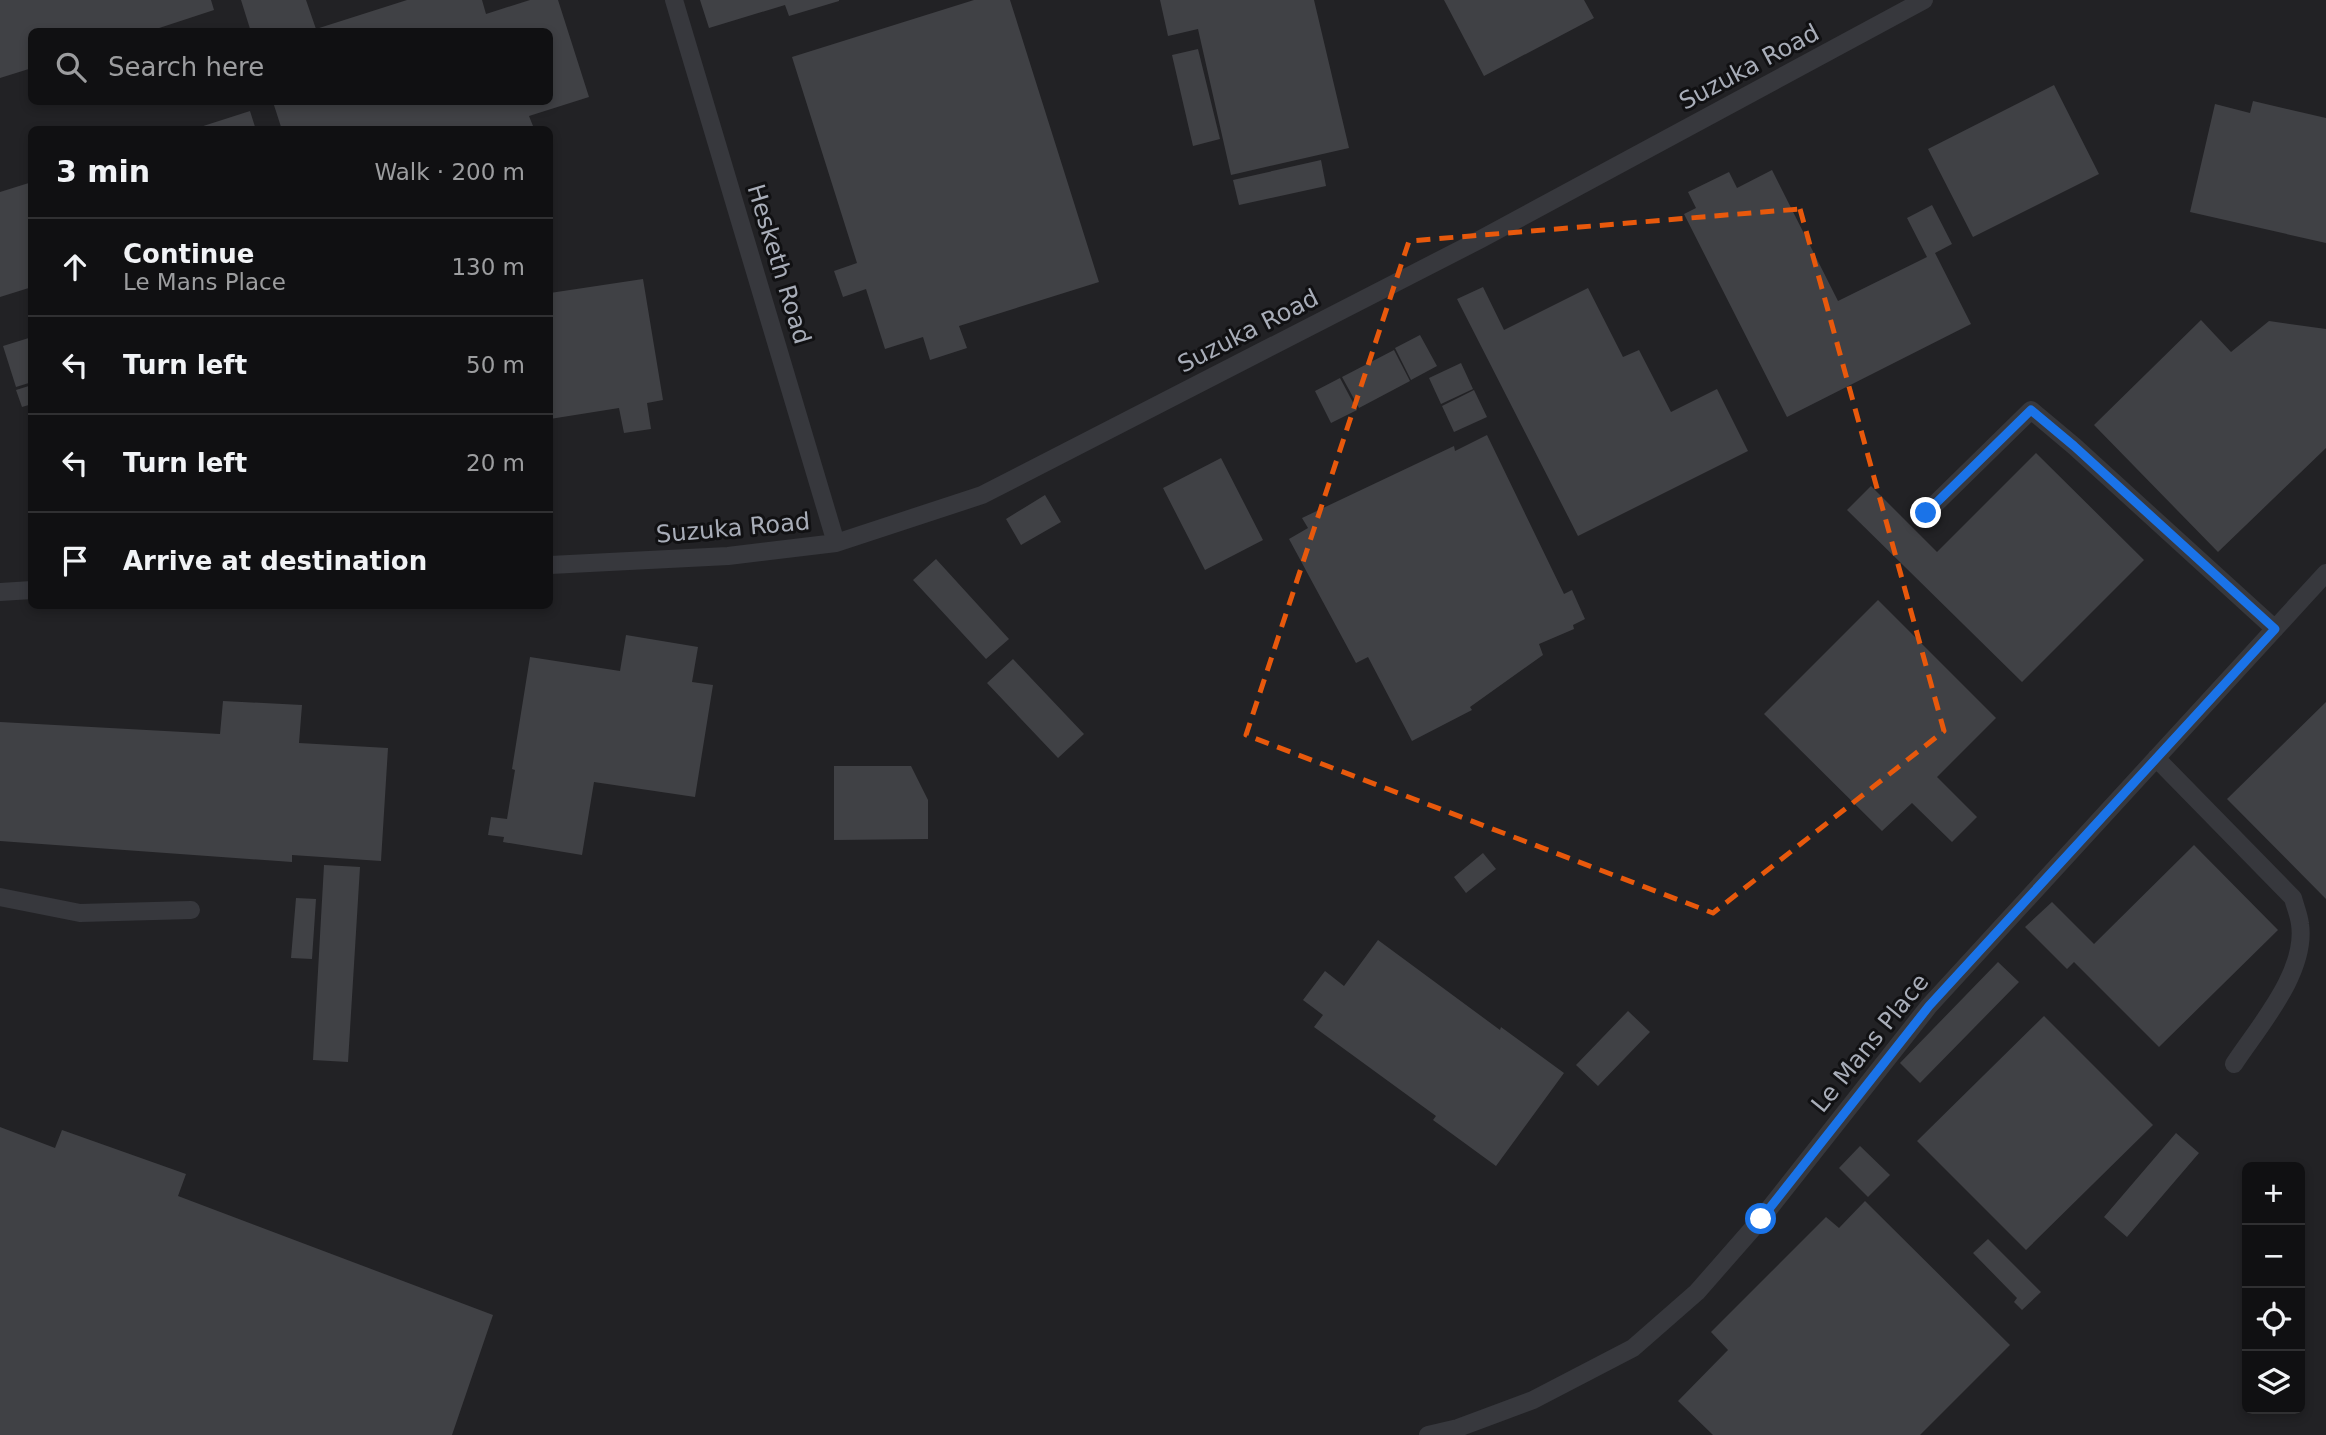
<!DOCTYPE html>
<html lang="en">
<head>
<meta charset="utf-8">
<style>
	:root { --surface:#101012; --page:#19191b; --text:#f1f3f6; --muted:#9c9d9f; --line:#303032 }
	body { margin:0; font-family:"DejaVu Sans",sans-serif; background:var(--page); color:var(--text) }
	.controls { position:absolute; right:21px; bottom:21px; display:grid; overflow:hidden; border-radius:10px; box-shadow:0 4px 10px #0003 }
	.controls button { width:63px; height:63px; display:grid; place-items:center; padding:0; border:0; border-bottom:2px solid var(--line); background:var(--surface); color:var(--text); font:35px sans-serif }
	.stop { position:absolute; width:21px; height:21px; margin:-16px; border:5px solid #1a73e8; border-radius:50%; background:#fff }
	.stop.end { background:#1a73e8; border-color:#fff; box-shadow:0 2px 7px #0008 }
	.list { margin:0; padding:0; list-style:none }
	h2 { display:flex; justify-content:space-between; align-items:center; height:91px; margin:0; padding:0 28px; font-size:30px }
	h2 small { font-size:23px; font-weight:400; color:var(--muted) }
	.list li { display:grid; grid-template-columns:46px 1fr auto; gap:21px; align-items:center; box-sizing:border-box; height:98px; padding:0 28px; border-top:2px solid var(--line) }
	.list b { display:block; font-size:26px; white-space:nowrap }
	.list p { margin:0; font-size:23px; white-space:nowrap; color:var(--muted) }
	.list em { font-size:23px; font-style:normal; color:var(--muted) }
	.icon { flex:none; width:38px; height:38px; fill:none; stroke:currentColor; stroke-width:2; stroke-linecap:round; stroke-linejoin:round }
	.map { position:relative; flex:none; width:2326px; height:1435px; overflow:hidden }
	.search { position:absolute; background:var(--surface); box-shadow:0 4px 10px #0003; left:28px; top:28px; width:525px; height:77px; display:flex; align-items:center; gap:18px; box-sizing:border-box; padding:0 24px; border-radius:10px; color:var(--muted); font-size:26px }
	.panel { position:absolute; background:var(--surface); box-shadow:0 4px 10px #0003; left:28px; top:126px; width:525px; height:483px; border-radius:10px }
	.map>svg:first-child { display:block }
	.built { fill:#222225; fill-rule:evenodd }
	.building { fill:#404145 }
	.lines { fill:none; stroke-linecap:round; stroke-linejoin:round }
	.lane { stroke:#37383d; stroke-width:18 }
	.route { stroke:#1a73e8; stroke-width:9 }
	.marked { fill:none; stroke:#e8590c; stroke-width:5; stroke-dasharray:14 9; stroke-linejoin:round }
	.labels { text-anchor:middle; stroke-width:6; stroke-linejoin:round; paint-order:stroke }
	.street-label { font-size:24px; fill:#a8adb8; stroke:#111113 }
</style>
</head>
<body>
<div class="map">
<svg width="2326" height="1435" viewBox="0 0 2326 1435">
	<rect width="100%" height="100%" fill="#161618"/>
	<path class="built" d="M0,0H2326V1435H0ZM32,32H550V102H32ZM32,130H550V606H32ZM2247,1167H2300V1409H2247Z"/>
	<path class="building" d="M0,0H211L214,10L147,32H32V68L0,78Z
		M241,0H306L316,29L407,0H482L486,14L530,0H558L589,97L529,116L533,126L522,130H282L273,102H550V32H251Z
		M700,0H839V1L789,16L785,5L709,28Z
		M974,0H1010L1099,282L959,326L967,348L930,360L923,337L885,349L866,289L843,297L834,271L857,263L792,57Z
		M1160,0H1314L1349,148L1231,175L1198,29L1168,36Z
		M1444,0H1584L1594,18L1484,76Z
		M1198,49L1220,139L1193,146L1172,55Z
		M2054,85L2099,174L1973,237L1928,149Z
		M2253,101L2326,118V243L2190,212L2215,104L2250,113Z
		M250,111L256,130H194V129Z
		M1321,160L1326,186L1239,205L1233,180Z
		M1772,170L1838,301L1927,257L1907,218L1932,205L1952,244L1935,253L1971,324L1787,417L1684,214L1696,208L1688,192L1729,172L1737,188Z
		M32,182V287L0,297V192Z
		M643,279L663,400L647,403L651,429L624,433L619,408L550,419V293Z
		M1483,287L1504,330L1588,288L1623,357L1639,350L1671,412L1717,389L1748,451L1578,536L1457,299Z
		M2201,320L2231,352L2269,321L2326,329V448L2218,552L2094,425Z
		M1420,335L1437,366L1411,380L1395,348Z
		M32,337V382L16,387L3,346Z
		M1394,350L1410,381L1359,408L1342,377Z
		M1461,363L1473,389L1441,404L1429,378Z
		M1340,378L1357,410L1331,423L1315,391Z
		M32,385V404L22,407L16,390Z
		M1474,390L1487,417L1454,432L1442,406Z
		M1487,435L1564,594L1572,590L1585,619L1573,625L1574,629L1539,644L1543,655L1470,707L1472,710L1412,741L1368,657L1356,663L1289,539L1308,528L1302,518L1454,446L1455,451Z
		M2036,453L2144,560L2022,682L1847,510L1871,486L1937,552Z
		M1221,458L1263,540L1205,570L1163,488Z
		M1045,495L1061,522L1021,545L1006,519Z
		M936,559L1009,639L986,659L913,580Z
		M1878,600L1996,718L1937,777L1977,817L1952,842L1912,803L1882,831L1764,714Z
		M626,635L698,647L692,682L713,685L695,797L594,782L582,855L503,842L504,837L488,835L491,817L507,819L515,770L512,769L530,657L620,671Z
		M1013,659L1084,734L1058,758L987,683Z
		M223,701L302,705L299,743L388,748L381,861L292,855V862L0,841V722L220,734Z
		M2326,702V899L2227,799Z
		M834,766H911L928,800V839L834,840Z
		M2194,845L2278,930L2159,1047L2074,962L2067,969L2025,927L2052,902L2094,944Z
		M1483,853L1496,869L1466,893L1454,877Z
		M324,865L360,867L348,1062L313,1060Z
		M296,898L316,899L312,959L291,958Z
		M1378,940L1500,1030L1501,1027L1564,1073L1496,1166L1433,1120L1436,1116L1314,1027L1323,1015L1303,1000L1325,971L1344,986Z
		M1998,962L2019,982L1920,1083L1900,1063Z
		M1628,1011L1650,1032L1598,1086L1576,1065Z
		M2044,1016L2153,1125L2026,1250L1917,1141Z
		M0,1127L55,1148L62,1130L186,1174L178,1196L493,1315L452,1435H0Z
		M2176,1133L2199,1153L2127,1237L2104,1217Z
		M1860,1146L1890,1175L1868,1197L1839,1168Z
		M1865,1201L2010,1345L1920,1435H1713L1678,1401L1728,1350L1711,1332L1826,1217L1839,1228Z
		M1988,1239L2041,1292L2022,1310L2014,1302L2017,1298L1973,1253Z"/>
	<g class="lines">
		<path class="lane" d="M674,0L836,543
			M1926,513L2031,410L2074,446L2275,629
			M550,565L728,556L836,543L982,495L1481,239L1924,0
			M0,592L32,590
			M2156,758L2293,898C2295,906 2299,915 2300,924C2307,972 2259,1026 2234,1064
			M0,897L80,913L191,910
			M1428,1435L1458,1428L1533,1400L1633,1348L1697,1292L1761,1219L1929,1006L2326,573"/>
	</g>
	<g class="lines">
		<path class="route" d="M1761,1219L1929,1006L2275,629L2074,446L2031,410L1926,513"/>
	</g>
	<path class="marked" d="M1800,209L1944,731L1713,913L1246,735L1409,241Z"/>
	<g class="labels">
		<g class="street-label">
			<text transform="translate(1749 67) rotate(-28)" y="8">Suzuka Road</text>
			<text transform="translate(779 264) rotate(73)" y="8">Hesketh Road</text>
			<text transform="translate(1248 331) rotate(-27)" y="8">Suzuka Road</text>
			<text transform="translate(733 528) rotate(-5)" y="8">Suzuka Road</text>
			<text transform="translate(1870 1043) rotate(-51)" y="8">Le Mans Place</text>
		</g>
	</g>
</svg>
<div class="controls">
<button>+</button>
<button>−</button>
<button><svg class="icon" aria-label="locate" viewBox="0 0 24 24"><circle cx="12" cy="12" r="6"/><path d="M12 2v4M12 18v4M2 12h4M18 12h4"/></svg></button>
<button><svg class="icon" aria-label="layers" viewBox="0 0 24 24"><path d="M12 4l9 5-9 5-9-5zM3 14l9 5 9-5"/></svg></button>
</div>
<div class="stop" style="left:1761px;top:1219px"></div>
<div class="stop end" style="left:1926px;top:513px"></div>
<div class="search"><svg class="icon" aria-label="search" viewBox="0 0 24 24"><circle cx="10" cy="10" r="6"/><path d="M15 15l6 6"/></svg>Search here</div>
<section class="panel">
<h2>3 min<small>Walk · 200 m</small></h2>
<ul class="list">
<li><svg class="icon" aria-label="ahead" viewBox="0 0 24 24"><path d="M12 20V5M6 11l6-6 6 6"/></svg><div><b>Continue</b><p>Le Mans Place</p></div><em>130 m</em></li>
<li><svg class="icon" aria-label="left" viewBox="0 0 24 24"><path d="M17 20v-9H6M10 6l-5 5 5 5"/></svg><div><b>Turn left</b></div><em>50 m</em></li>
<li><svg class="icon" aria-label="left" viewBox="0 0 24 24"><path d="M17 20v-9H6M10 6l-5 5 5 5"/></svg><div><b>Turn left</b></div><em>20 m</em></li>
<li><svg class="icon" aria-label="arrive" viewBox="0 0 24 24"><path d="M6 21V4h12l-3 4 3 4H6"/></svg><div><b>Arrive at destination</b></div></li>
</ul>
</section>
</div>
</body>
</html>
